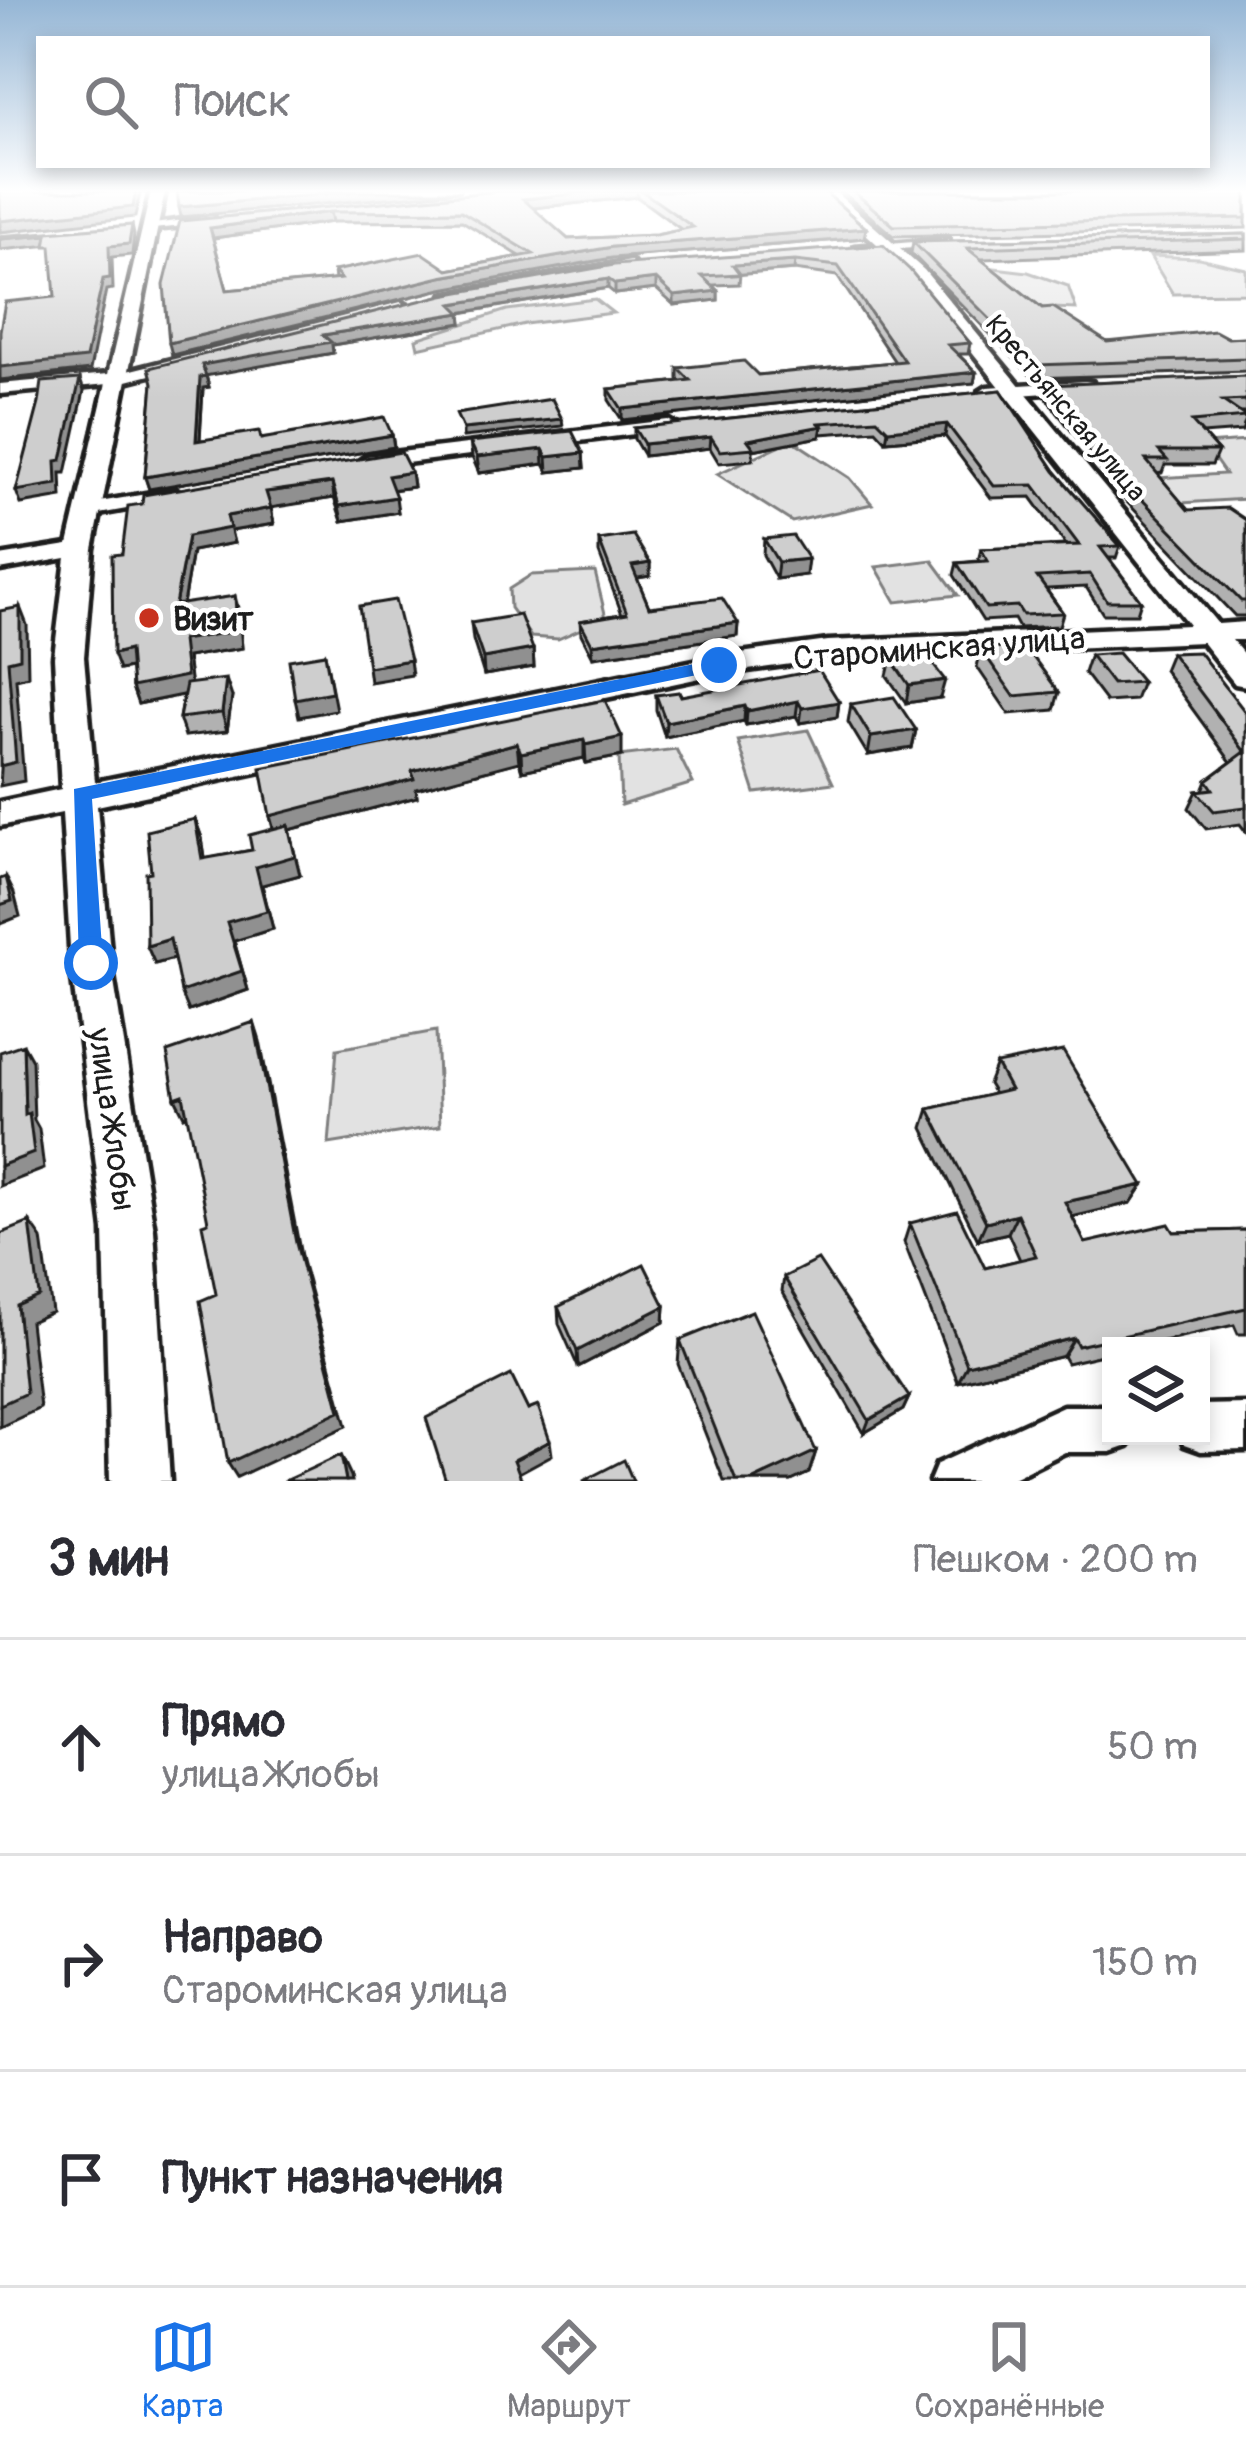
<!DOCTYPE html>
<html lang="ru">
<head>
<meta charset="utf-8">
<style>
	:root { --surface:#fff; --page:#f2f2f3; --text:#2b2b33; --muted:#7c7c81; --line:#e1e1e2; --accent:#1a73e8 }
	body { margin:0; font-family:Pangolin,sans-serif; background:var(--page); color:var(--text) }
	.controls { position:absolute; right:36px; bottom:36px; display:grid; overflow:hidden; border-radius:0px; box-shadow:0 6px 18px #0003 }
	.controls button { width:108px; height:108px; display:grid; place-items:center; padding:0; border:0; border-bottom:3px solid var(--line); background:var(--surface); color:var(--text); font:60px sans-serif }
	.stop { position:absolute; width:36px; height:36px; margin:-27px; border:9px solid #1a73e8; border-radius:50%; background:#fff }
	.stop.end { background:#1a73e8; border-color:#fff; box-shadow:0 3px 12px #0008 }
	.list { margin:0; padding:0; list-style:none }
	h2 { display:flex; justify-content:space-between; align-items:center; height:156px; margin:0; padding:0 48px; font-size:51px }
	h2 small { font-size:39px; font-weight:400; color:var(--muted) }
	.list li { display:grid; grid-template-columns:78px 1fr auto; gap:36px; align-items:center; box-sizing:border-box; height:216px; padding:0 48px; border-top:3px solid var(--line) }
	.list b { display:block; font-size:45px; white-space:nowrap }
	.list p { margin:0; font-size:39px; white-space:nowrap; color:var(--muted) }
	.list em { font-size:39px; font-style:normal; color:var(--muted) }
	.icon { flex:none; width:66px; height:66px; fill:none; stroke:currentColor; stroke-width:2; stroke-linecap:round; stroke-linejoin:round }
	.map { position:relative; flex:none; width:1246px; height:1481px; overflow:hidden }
	.search { position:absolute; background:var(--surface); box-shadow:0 6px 18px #0003; left:36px; right:36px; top:36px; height:132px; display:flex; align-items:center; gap:30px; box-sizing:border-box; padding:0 42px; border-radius:0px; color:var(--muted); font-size:45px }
	.sheet { height:804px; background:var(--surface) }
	nav { display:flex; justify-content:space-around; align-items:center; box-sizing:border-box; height:168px; border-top:3px solid var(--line); background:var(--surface); font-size:33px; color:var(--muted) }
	nav a { display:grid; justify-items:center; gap:6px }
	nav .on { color:var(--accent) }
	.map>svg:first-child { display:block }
	.green { fill:#e2e2e2; stroke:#7f7f7f; stroke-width:3 }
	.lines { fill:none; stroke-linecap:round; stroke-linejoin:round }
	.minor-casing { stroke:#1c1c1c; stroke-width:9 }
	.tertiary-casing { stroke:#1c1c1c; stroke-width:9 }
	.minor { fill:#fff; fill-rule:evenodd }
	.tertiary { fill:#fff; fill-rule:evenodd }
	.wall { fill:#b1b1b1; stroke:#1c1c1c; stroke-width:3; fill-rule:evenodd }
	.shaded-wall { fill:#909090; stroke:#1c1c1c; stroke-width:3 }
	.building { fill:#cecece; stroke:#1c1c1c; stroke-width:3; fill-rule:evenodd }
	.route { fill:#1a73e8 }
	.poi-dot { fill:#c8321e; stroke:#fff; stroke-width:4.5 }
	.labels { text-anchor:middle; stroke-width:9; stroke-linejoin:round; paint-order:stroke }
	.far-street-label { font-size:27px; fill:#1c1c1c; stroke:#fff }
	.poi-label { font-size:33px; font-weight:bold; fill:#1c1c1c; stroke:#fff; text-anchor:start }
	.street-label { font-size:33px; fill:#1c1c1c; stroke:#fff }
</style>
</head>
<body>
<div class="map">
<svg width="1246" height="1481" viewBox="0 0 1246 1481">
	<rect width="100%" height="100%" fill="#fff"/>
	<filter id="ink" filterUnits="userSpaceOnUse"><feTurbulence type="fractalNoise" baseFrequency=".00833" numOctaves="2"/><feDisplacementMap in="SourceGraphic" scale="24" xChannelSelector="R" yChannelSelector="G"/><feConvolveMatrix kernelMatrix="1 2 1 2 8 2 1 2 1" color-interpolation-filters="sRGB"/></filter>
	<g filter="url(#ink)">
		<path class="green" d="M1150,256L1199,258L1246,269V293L1173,294Z
			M986,267L1028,272L1068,286L1076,309L1027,307Z
			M595,299L613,313L525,324L418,348L416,339L507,310Z
			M792,440L850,478L872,504L792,522L717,474Z
			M1246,441V499L1165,504L1138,479L1225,474L1204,444Z
			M932,560L958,595L896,602L876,567Z
			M595,572L606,618L558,639L531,637L510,608L509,589L531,575Z
			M808,730L833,783L755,793L738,741Z
			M676,749L693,783L621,805L619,756Z
			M436,1031L440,1126L329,1144L337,1049Z"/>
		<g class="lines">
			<g class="minor-casing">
				<path id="minor" d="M213,216L217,223L152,229L146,225Z
					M948,239L952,246L860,251L854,247Z
					M631,261L636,268L450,299L443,295Z
					M401,302L408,306L406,309L119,383L0,394V384L119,373Z
					M1086,381L1092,382V390L987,397L979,392L987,387Z
					M668,420L677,425L674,429L367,468L358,462L367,456Z
					M175,489L185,495L182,499L88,516L78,510L88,504Z
					M80,543L91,549L88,554L0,570V556Z
					M1246,1404V1450L1201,1451L1184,1445L1181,1436H1201V1405Z
					M1063,1406H1111V1436H1132L1128,1446L1111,1452H1065L1007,1481H930L937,1464Z"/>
			</g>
			<g class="tertiary-casing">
				<path id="tertiary" d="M151,191H165L93,549L84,657L95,782L719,656L828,641L1189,625L912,276L819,191H834L924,270L1218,624L1246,622V640H1232L1246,657V686L1235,684L1202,642L828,659L719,674L97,806L111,963L154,1230L170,1481H110L104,1230L71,963L62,813L0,826V802L61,789L54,657L67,549Z"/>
			</g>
			<use href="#minor" class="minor"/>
			<use href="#tertiary" class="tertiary"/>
		</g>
		<path class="wall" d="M501,191H824L866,228L864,238L612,258L442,289L172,355L180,221ZM637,197L682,230L656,235L568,239L532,208ZM462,221L520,256L448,270L334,271L335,280L227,290L213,238L332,222Z
			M841,191H1246V228L893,236Z
			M1246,234V250L980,259L1042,308L1107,342L1246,337V371L1033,378L911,253L913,242Z
			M883,245L970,343L968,354H958L976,372L974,383L622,420L609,400V389L680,381L678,379V368L758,375L895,362L837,276L794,270L740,274L739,284L712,285L718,291V300L674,305L656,289L615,294L608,288L461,313L462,323L332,345L333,353L206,375L209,387L203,388L200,440L392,435L394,447L149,489L145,477L153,384L443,295Z
			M1246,376V413H1241L1246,419L1242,431L1202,434L1218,451L1212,465H1165L1162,473L1157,474L1188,510L1246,520V616H1235L1124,499L1046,398L1049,385Z
			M1001,390L1055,471L1120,546L1116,558H1109L1141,601L1137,614H1103L1086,587L1046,589L1063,613L1059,626L1019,628L1014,619L983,621L954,575L957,563L978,561L981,549L1066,545L1031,497L991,498L945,436L886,441L876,430L821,434L820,437L753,450V460L719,463L710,448L644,456L634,439V428Z
			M470,442L583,453L584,468L548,472L544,464L479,473L472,457Z
			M411,472L413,487L393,490L398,512L342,521L334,498L271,507L274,524L231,531L234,543L192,551L183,604L239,612L242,648L187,657L190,683L232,697L227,731L185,736L179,718L183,695L138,704L132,687L131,668L119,670L122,554L142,504Z
			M764,539L806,575L776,579L763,555Z
			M599,540L650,563V576L637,578L649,607L738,623L737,636L593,657L581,634L580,621L622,614L599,553Z
			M471,623L533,649L534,667L484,675L473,640Z
			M981,649L1059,692L1054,710L1009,714L977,667Z
			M1171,653L1246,713V832L1240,824L1206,829L1189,808L1197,791L1203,790L1207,780L1231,762L1164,670Z
			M1090,655L1142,682L1135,700L1106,702L1084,673Z
			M891,659L940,698L906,703L887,676Z
			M656,695L681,696L839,702L837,717L800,723L796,716L746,725L744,721L665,737L656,710Z
			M605,700L622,756L586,763L584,758L522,771L519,762L416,789L417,797L289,830L300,875L262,885L273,929L234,941L248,990L189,1011L174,959L155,964L147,946L151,872L195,819L202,838L205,859L252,850L273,829L270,816Z
			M851,704L916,730L912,748L868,755L848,722Z
			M996,1064L1143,1185L1131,1203L1072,1217L1085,1243L1174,1232L1246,1230V1334H1238L1234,1325L1141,1346H1111V1353L1067,1363L1063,1356L958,1382L904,1242L910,1223L985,1268L1020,1260L1008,1233L978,1240L923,1128L929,1109L994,1094L988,1084Z
			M784,1277L909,1397L903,1410L864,1433L782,1291Z
			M665,1306L664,1322L578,1367L559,1324L558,1307Z
			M680,1340L816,1451L809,1473L791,1481H724L678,1364Z"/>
		<path class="shaded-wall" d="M136,191H144L140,193L135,217L0,232V221Z
			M358,191H462L181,217L179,207Z
			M600,191H637V197L523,209V199Z
			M330,212L332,222L213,238L210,228Z
			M132,225L134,235L132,255L112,257L113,289L106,290L90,370L0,380V367L109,246Z
			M866,228L864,238L612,258L442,289L172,355L169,343L441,277L612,247Z
			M47,235L51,245L0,250V239Z
			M795,261L794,270L732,275L733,265Z
			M608,279V288L453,314L452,304Z
			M656,279V289L615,294V284Z
			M718,291V300L674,305V296Z
			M461,313L462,323L332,345L333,353L205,376L202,365L323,335Z
			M976,372L974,383L622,420V409Z
			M206,376L209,387L203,388L199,453L196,441L200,377Z
			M80,379L84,391L66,473H61L62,497L21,504L16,491L56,461Z
			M562,419L563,426L463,437V429Z
			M947,424L945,436L886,441L888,430Z
			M822,426L820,437L753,450L748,440Z
			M392,435L394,447L149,489L145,477Z
			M711,437L710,448L644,456V444Z
			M543,449L544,464L479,473L477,457Z
			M583,453L584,468L548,472L547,457Z
			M411,472L413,487L390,490L388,476Z
			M332,483L334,498L270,508L266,492Z
			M396,497L398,512L342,521L339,506Z
			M271,508L274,524L231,531L234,543L192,551L180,621L175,605L188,536L227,516Z
			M808,559L806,575L776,579L778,562Z
			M650,563V576L632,579V566Z
			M235,596L239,612L242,648L187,657L192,693L138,704L132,687L182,640Z
			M20,607L27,625L28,676L16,679L24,781L0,786L8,661Z
			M738,623L737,636L593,657L592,644Z
			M533,649L534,667L484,675L483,658Z
			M129,650L135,667L119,670L113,654Z
			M325,654L336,710L299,717L295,699Z
			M410,660L412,675L370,682L368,667Z
			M226,679L232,697L227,731L222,713Z
			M945,680L940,698L906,703L909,685Z
			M798,701L796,716L746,725L747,711Z
			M839,702L837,717L800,723L802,708Z
			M745,706L744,721L665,737L666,722Z
			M916,730L912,748L868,755L871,737Z
			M622,737V756L586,763L585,745Z
			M584,740V758L522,771L521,753Z
			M517,743L519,762L416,789L417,797L289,830L300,875L262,885L273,929L234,941L248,990L189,1011L181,992L227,922L275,834L270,816L412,771Z
			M195,819L202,838L208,878L202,859Z
			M6,877L14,893L20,916L0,924V905Z
			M170,939L177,958L155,964L147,946Z
			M254,1022L260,1041L302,1261L347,1426L237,1477L228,1463L296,1243Z
			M23,1044L32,1060L34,1120L39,1129L44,1169L0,1186V1166L25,1115Z
			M183,1095L191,1113L184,1116L175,1098Z
			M1143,1185L1131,1203L1055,1221L1065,1202Z
			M1017,1214L1008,1233L978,1240L986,1222Z
			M30,1222L42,1239L52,1312L30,1322L40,1408L0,1427V1405Z
			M665,1306L664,1322L578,1367L577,1351Z
			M1074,1338L1063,1356L958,1382L967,1365Z
			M909,1397L903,1410L864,1433L869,1420Z
			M550,1441L552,1455L517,1474L514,1460Z
			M816,1451L809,1473L791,1481H751Z
			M341,1455L351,1476L352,1481H346Z"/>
		<path class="building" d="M0,191H136L133,207L0,221Z
			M177,191H358L179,207Z
			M501,191H600L523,199L568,239L656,235L693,227L642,191H824L866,228L612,247L441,277L169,343L164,285L180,221ZM461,211L533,254L448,270L423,253L334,271L341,279L227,290L210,228L330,212Z
			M853,191H1246V218L894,226Z
			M132,225L129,244L109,246L110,278L103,279L86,358L0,367V331L5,302L55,297L51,246H45L47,235L0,239V236Z
			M1246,234V239L967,248L1042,308L1053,307L1107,342L1215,331L1228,338L1246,337V358L1036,365L913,242Z
			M883,245L910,270L970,343L948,345L976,372L622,409L609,389L690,380L678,368L744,361L758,375L904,361L838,266L795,261L733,265L740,274L702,276L718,291L674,296L656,279L615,284L608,279L452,304L461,313L323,335L331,342L202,365L206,376L200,377L196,441L259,431L261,439L384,417L392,435L145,477L153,383L149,368L443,295L614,265Z
			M1246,376V400L1223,401L1246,417L1192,422L1218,451H1159L1167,460H1146L1188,510L1228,508L1246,520V601H1241L1128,485L1049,385Z
			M80,379L62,460L56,461L57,484L16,491L39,403L42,382Z
			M1001,390L1055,471L1120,546L1100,547L1141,601H1107L1090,574L1037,577L1063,613L1023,615L1017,606L986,608L957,563L988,561L981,549L1079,545L1034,485L994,486L947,424L888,430L877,419L819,423L822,426L748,440L754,448L720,451L711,437L644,444L634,428Z
			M552,399L562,419L463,429L456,414Z
			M572,431L583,453L547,457L543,449L477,457L470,442Z
			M401,452L411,472L388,476L396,497L339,506L332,483L266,492L271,508L227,516L230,528L188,536L175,605L235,596L237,631L182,640L186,676L132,687L129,650L113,654L112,555L122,554L128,506L142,504L143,495Z
			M633,535L650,563L632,566L649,607L722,598L738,623L592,644L580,621L627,613L599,540Z
			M793,536L808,559L778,562L764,539Z
			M395,600L410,660L368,667L359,606Z
			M20,607V658L8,661L16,762L0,766V611Z
			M520,615L533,649L483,658L471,623Z
			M1024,645L1059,692L1014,696L981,649Z
			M1199,652L1246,713V807L1214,811L1197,791L1213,789L1207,780L1245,752L1171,653Z
			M1118,653L1142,682L1112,684L1090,655Z
			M325,654L332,692L295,699L289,660Z
			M925,654L945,680L909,685L891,659Z
			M819,670L839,702L802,708L798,701L747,711L745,706L666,722L656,695L679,692L681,696Z
			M226,679L222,713L179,718L186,684Z
			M894,697L916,730L871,737L851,704Z
			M605,700L622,737L585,745L584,740L521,753L517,743L412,771L414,779L270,816L261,768Z
			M195,819L202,859L252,850L249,835L288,825L295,856L256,867L267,911L227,922L242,971L181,992L170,939L147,946L146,873L151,872L147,831Z
			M6,877L12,901L0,905V879Z
			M254,1022L296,1243L340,1411L228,1463L200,1301L216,1294L202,1224L208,1222L183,1095L175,1098L167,1052Z
			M23,1044L25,1115L29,1113L34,1153L0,1166V1052Z
			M1063,1051L1143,1185L1065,1202L1085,1243L1169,1224L1174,1232L1246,1230V1308L1078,1346L1074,1338L967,1365L910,1223L957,1211L985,1268L1036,1256L1017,1214L986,1222L929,1109L1010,1090L996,1064Z
			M30,1222L39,1296L17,1306L26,1393L0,1405V1234Z
			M818,1260L909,1397L869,1420L784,1277Z
			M644,1264L665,1306L577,1351L558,1307Z
			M752,1311L816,1451L751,1481H736L680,1340Z
			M511,1375L528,1410L538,1406L550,1441L514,1460L522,1481H446L426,1418Z
			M341,1455L346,1481H284Z
			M624,1460L633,1481H583Z"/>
	</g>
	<linearGradient id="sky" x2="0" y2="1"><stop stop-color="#95b6d5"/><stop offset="0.48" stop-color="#fff"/><stop offset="1" stop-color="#fff" stop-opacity="0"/></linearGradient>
	<rect width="1246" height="398" fill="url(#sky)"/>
	<path class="route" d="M719,659L726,661V669L92,799L103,963L91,972L79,963L74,789Z"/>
	<circle class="poi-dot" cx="149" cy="618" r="12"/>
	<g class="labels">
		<g class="far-street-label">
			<text transform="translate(1066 408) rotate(50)" y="9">Крестьянская улица</text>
		</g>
		<g class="poi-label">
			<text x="173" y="630">Визит</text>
		</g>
		<g class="street-label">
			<text transform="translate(939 647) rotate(-4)" y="12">Староминская улица</text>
			<text transform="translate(113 1119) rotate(82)" y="12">улица Жлобы</text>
		</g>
	</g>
</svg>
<div class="controls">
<button><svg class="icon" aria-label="layers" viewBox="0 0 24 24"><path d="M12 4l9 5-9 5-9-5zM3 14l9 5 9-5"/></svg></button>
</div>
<div class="stop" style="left:91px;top:963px"></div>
<div class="stop end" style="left:719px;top:665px"></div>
<div class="search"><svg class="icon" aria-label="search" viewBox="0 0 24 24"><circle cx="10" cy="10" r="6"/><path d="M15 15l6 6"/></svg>Поиск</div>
</div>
<section class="sheet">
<h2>3 мин<small>Пешком · 200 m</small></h2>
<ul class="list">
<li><svg class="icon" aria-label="ahead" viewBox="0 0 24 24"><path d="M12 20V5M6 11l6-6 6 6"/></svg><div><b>Прямо</b><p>улица Жлобы</p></div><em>50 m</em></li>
<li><svg class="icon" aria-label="right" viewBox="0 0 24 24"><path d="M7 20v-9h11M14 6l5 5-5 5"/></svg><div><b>Направо</b><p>Староминская улица</p></div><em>150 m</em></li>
<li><svg class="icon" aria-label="arrive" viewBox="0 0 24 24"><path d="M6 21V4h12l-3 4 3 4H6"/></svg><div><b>Пункт назначения</b></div></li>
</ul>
</section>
<nav>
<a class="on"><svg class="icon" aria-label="map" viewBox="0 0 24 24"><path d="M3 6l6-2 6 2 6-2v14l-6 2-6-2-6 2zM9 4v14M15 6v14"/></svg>Карта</a>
<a><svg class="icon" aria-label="directions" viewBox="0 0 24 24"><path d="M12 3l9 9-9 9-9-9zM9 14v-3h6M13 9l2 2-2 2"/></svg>Маршрут</a>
<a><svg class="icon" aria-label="saved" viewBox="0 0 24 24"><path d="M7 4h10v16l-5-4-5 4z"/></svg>Сохранённые</a>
</nav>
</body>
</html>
